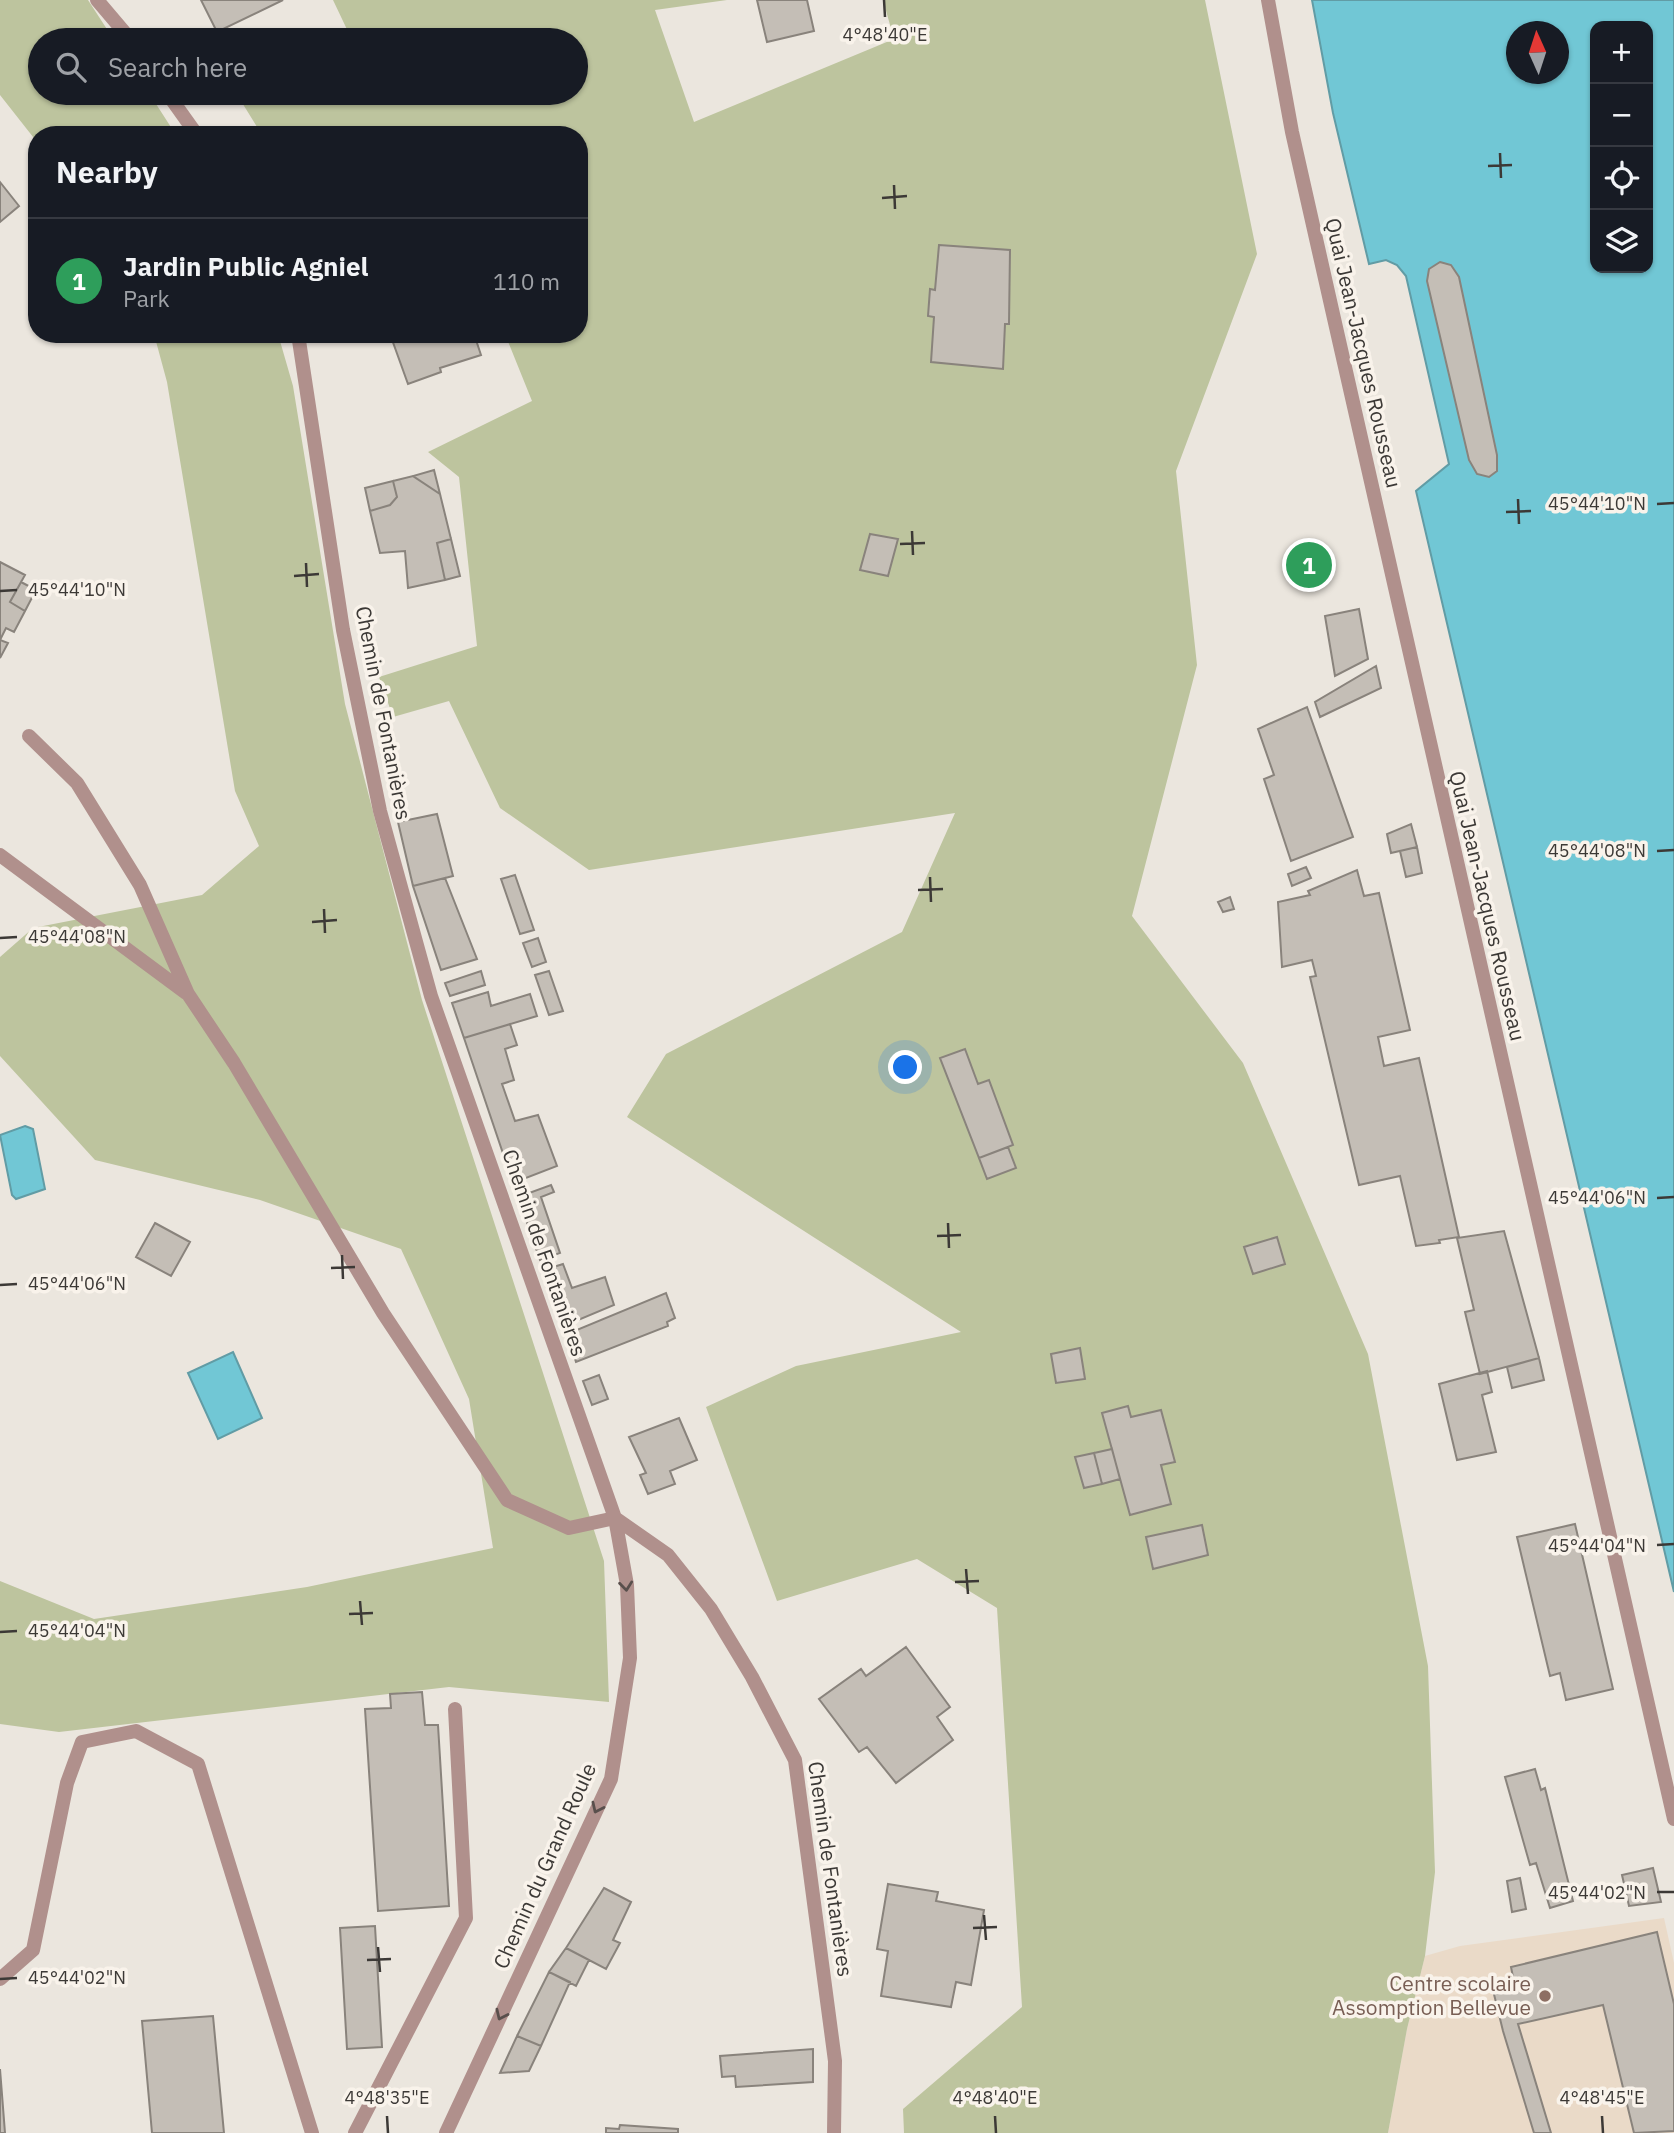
<!DOCTYPE html>
<html lang="en">
<head>
<meta charset="utf-8">
<style>
	:root { --surface:#171b24; --page:#242831; --text:#f1f3f6; --muted:#9ea1a6; --line:#363941; --accent:#ae4ab0 }
	body { margin:0; font-family:"IBM Plex Sans",sans-serif; background:var(--page); color:var(--text) }
	.controls { position:absolute; right:21px; top:21px; display:grid; overflow:hidden; border-radius:14px; box-shadow:0 2px 5px #0004 }
	.controls button { width:63px; height:63px; display:grid; place-items:center; padding:0; border:0; border-bottom:2px solid var(--line); background:var(--surface); color:var(--text); font:35px sans-serif }
	.compass { position:absolute; left:1506px; top:21px; width:63px; height:63px; border-radius:50%; background:var(--surface); box-shadow:0 2px 5px #0004; rotate:357deg }
	.you { position:absolute; left:906px; top:1068px; width:24px; height:24px; margin:-18px; border:5px solid #fff; border-radius:50%; background:#1a73e8; box-shadow:0 0 0 10px #1a73e833 }
	.badge { display:grid; place-items:center; width:46px; height:46px; border-radius:50%; background:var(--accent); color:#fff; font-size:23px; font-weight:700 }
	.pin { position:absolute; translate:-50% -50%; border:4px solid #fff; box-shadow:0 2px 7px #0006 }
	.list { margin:0; padding:0; list-style:none }
	h2 { display:flex; justify-content:space-between; align-items:center; height:91px; margin:0; padding:0 28px; font-size:30px }
	h2 small { font-size:23px; font-weight:400; color:var(--muted) }
	.list li { display:grid; grid-template-columns:46px 1fr auto; gap:21px; align-items:center; box-sizing:border-box; height:126px; padding:0 28px; border-top:2px solid var(--line) }
	.list b { display:block; font-size:26px; white-space:nowrap }
	.list p { margin:0; font-size:23px; white-space:nowrap; color:var(--muted) }
	.list em { font-size:23px; font-style:normal; color:var(--muted) }
	.icon { flex:none; width:38px; height:38px; fill:none; stroke:currentColor; stroke-width:2; stroke-linecap:round; stroke-linejoin:round }
	.map { position:relative; flex:none; width:1674px; height:2133px; overflow:hidden }
	.search { position:absolute; background:var(--surface); box-shadow:0 2px 5px #0004; left:28px; top:28px; width:560px; height:77px; display:flex; align-items:center; gap:18px; box-sizing:border-box; padding:0 24px; border-radius:38px; color:var(--muted); font-size:26px }
	.panel { position:absolute; background:var(--surface); box-shadow:0 2px 5px #0004; left:28px; top:126px; width:560px; height:217px; border-radius:28px }
	.map>svg:first-child { display:block }
	.education { fill:#eadac8 }
	.green { fill:#bdc49e }
	.water { fill:#71c7d5; stroke:#619ca5; stroke-width:2; fill-rule:evenodd }
	.building { fill:#c4beb6; stroke:#89837c; stroke-width:2 }
	.lines { fill:none; stroke-linecap:round; stroke-linejoin:round }
	.service { stroke:#b0908c; stroke-width:14 }
	.minor { stroke:#b0908c; stroke-width:14 }
	.tertiary { stroke:#b0908c; stroke-width:14 }
	.oneway { stroke:#594f4c }
	.ticks { fill:none; stroke:#3c3936; stroke-width:2.5 }
	.education-dot { fill:#8d6e63; stroke:#f9f3eb; stroke-width:2.5 }
	.labels { text-anchor:middle; stroke-width:7; stroke-linejoin:round; paint-order:stroke }
	.street-label { font-size:21px; fill:#3c3936; stroke:#f9f3eb }
	.education-label { font-size:21px; fill:#785e54; stroke:#f9f3eb; text-anchor:end }
	.ticks-label { font-size:18px; text-anchor:middle; fill:#3c3936; stroke:#f9f3eb; stroke-width:7; stroke-linejoin:round; paint-order:stroke }
</style>
</head>
<body>
<div class="map">
<svg width="1674" height="2133" viewBox="0 0 1674 2133">
	<rect width="100%" height="100%" fill="#ebe6de"/>
	<path class="education" d="M1664,1918L1674,1963V2133H1388L1407,2029L1425,1956L1460,1946Z"/>
	<path class="green" d="M0,0H88L114,40H40V93H149L176,135H37V142L0,95Z
		M333,0H727L655,10L694,122L894,39L883,0H1205L1257,254L1176,471L1197,665L1132,916L1243,1063L1368,1354L1428,1666L1435,1872L1425,1956L1407,2029L1388,2133H904L903,2109L1022,2007L997,1608L917,1559L777,1601L706,1407L796,1366L961,1332L627,1117L666,1054L902,932L955,813L589,870L500,808L449,701L393,717L379,677L477,646L459,477L428,452L532,401L505,334H579V135H262L241,101L256,93H576V40H352Z
		M154,334H278L293,386L345,704L422,1000L604,1561L609,1702L449,1687L59,1732L0,1724V1581L94,1619L307,1587L493,1548L469,1399L401,1249L260,1200L95,1160L0,1056V957L33,928L202,895L259,846L235,791L167,382Z"/>
	<path class="water" d="M1312,0H1674V1592L1416,491L1449,464L1406,276L1397,265L1386,260L1369,264L1333,113ZM1595,26H1648V268H1595ZM1516,32H1558V74H1516Z
		M25,1126L33,1129L45,1189L16,1199L12,1195L0,1135Z
		M233,1352L262,1418L218,1439L188,1373Z"/>
	<path class="building" d="M201,0H283L217,32Z
		M757,0H807L814,31L767,42Z
		M0,182L19,206L0,222Z
		M939,245L1010,250L1009,324H1005L1003,369L931,362L934,317L928,316L930,289L935,290Z
		M1440,262L1451,265L1459,277L1497,455V471L1489,477L1477,474L1469,460L1427,281L1429,269Z
		M390,334H474L481,355L440,368L441,372L408,384Z
		M434,470L440,494L413,476Z
		M413,476L440,494L451,539L437,543L445,580L408,588L405,551L380,553L370,511L390,505L397,497L393,481Z
		M393,481L397,497L390,505L370,511L365,488Z
		M870,534L898,539L888,576L860,570Z
		M451,539L460,576L445,580L437,543Z
		M0,562L25,575L10,602L25,611L14,632L6,628L0,640L8,643L0,658Z
		M21,582L36,590L25,611L10,602Z
		M1359,609L1368,659L1335,676L1325,616Z
		M1376,666L1381,688L1320,717L1315,702Z
		M1307,707L1353,837L1291,861L1264,779L1274,775L1258,729Z
		M437,814L453,876L413,886L398,822Z
		M1411,824L1417,847L1391,853L1387,834Z
		M1417,847L1422,873L1406,877L1400,851Z
		M1306,867L1311,878L1292,886L1288,874Z
		M1357,870L1364,896L1379,893L1410,1030L1378,1037L1384,1066L1419,1058L1459,1237L1439,1240L1440,1243L1416,1246L1400,1176L1359,1185L1310,977L1316,976L1312,960L1282,967L1278,902L1310,895L1308,891Z
		M515,875L534,930L520,934L501,879Z
		M445,878L477,959L441,970L413,886Z
		M1230,897L1234,909L1223,912L1218,902Z
		M538,938L546,962L532,967L523,943Z
		M481,971L485,985L450,996L445,983Z
		M549,971L563,1011L549,1015L535,975Z
		M488,992L491,1006L530,994L537,1016L464,1038L452,1003Z
		M510,1024L517,1045L505,1049L514,1080L502,1084L515,1121L538,1115L557,1166L513,1183L464,1038Z
		M965,1049L978,1084L989,1080L1013,1145L979,1158L940,1058Z
		M1008,1147L1016,1168L987,1179L979,1158Z
		M551,1185L554,1192L541,1197L560,1253L540,1260L518,1197Z
		M155,1223L190,1242L171,1276L136,1257Z
		M1504,1231L1539,1358L1480,1374L1465,1312L1474,1310L1457,1238Z
		M1277,1237L1285,1264L1253,1274L1244,1247Z
		M563,1264L572,1288L605,1277L614,1305L564,1326L544,1270Z
		M666,1293L675,1318L667,1322L668,1326L576,1362L567,1334Z
		M1080,1348L1085,1379L1056,1383L1051,1354Z
		M1539,1358L1544,1380L1512,1388L1507,1367Z
		M1487,1371L1492,1392L1482,1395L1496,1452L1457,1460L1439,1384Z
		M599,1375L608,1399L592,1405L583,1381Z
		M1128,1406L1131,1417L1161,1410L1175,1462L1161,1465L1171,1504L1130,1515L1102,1413Z
		M679,1418L697,1460L670,1471L675,1484L648,1494L640,1475L646,1473L629,1437Z
		M1112,1449L1120,1479L1102,1484L1094,1453Z
		M1094,1453L1102,1484L1084,1488L1075,1457Z
		M1575,1524L1613,1689L1566,1700L1560,1673L1550,1676L1517,1537Z
		M1202,1525L1208,1555L1153,1569L1146,1537Z
		M906,1647L950,1707L937,1717L953,1740L896,1783L867,1747L859,1752L819,1699L861,1669L866,1676Z
		M422,1692L425,1725H438L449,1906L378,1911L365,1709L391,1708L390,1694Z
		M1535,1769L1541,1790L1545,1788L1573,1901L1550,1908L1536,1863L1530,1865L1505,1777Z
		M1653,1868L1661,1902L1629,1906L1622,1875Z
		M1520,1878L1526,1909L1512,1912L1507,1881Z
		M888,1884L938,1892L936,1901L984,1910L971,1985L956,1982L951,2007L881,1996L888,1951L877,1949Z
		M604,1888L631,1902L613,1940L620,1943L606,1969L566,1948Z
		M375,1926L382,2047L347,2049L340,1928Z
		M1657,1932L1674,2004V2131L1634,2133L1603,2005L1518,2024L1551,2133H1534L1503,2031L1491,1982L1513,1977L1511,1967Z
		M566,1948L589,1960L576,1986L549,1972Z
		M549,1972L570,1982L541,2046L517,2036Z
		M213,2016L224,2133H152L142,2021Z
		M517,2036L541,2046L529,2071L500,2073Z
		M813,2049V2082L736,2087L735,2076L722,2077L720,2056Z
		M0,2069L5,2133H0Z
		M620,2125L678,2129V2133H606V2128L619,2129Z"/>
	<g class="lines">
		<path class="service" d="M29,736L77,783L140,885L188,994L234,1063L383,1313L507,1500L569,1528L615,1518
			M0,855L186,993
			M0,1979L33,1950L67,1783L82,1742L136,1731L198,1764L312,2133
			M355,2133L466,1918L455,1709"/>
		<path class="minor" d="M97,0L131,40
			M167,93L197,135
			M298,334L343,630L380,811L431,996L615,1518L627,1585L630,1658L611,1779L446,2133
			M615,1518L668,1555L711,1609L752,1677L795,1760L835,2061L834,2133"/>
		<path class="tertiary" d="M1268,0L1292,132L1333,314L1674,1819"/>
	</g>
	<defs><path id="oneway-chevron" d="M-2-3.5L2.5 0L-2 3.5" fill="none" stroke-width="1.6" stroke-linecap="round" stroke-linejoin="round" transform="scale(1.75)"/></defs>
	<g class="oneway">
		<use href="#oneway-chevron" transform="translate(626 1586) rotate(84)"/>
		<use href="#oneway-chevron" transform="translate(597 1808) rotate(115)"/>
		<use href="#oneway-chevron" transform="translate(501 2015) rotate(115)"/>
	</g>
	<path class="ticks" d="M884,0L885,17M1500,153L1501,178M1488,166L1512,165M894,185L895,209M882,198L907,196M1518,499L1519,524M1657,504L1674,503M1506,512L1531,511M912,531L913,555M900,544L925,543M306,563L307,587M294,576L319,574M0,591L17,590M1657,851L1674,850M930,877L931,902M918,890L943,889M324,909L325,933M312,922L337,920M0,938L17,937M1657,1198L1674,1197M948,1223L949,1248M937,1236L961,1235M342,1255L343,1279M331,1268L355,1267M0,1285L17,1284M1657,1545L1674,1544M966,1569L968,1594M955,1582L979,1581M360,1601L362,1625M349,1614L373,1613M0,1632L17,1631M1657,1892H1674M984,1915L986,1940M973,1928L997,1927M378,1947L380,1972M367,1960L391,1959M0,1979L17,1978M387,2116L388,2133M995,2116L996,2133M1602,2116L1603,2133"/>
	<circle class="education-dot" cx="1545" cy="1996" r="7"/>
	<g class="labels">
		<g class="street-label">
			<text transform="translate(1363 353) rotate(77)" y="7">Quai Jean-Jacques Rousseau</text>
			<text transform="translate(383 713) rotate(79)" y="7">Chemin de Fontanières</text>
			<text transform="translate(1487 906) rotate(77)" y="7">Quai Jean-Jacques Rousseau</text>
			<text transform="translate(544 1253) rotate(71)" y="7">Chemin de Fontanières</text>
			<text transform="translate(545 1866) rotate(-66)" y="7">Chemin du Grand Roule</text>
			<text transform="translate(830 1869) rotate(82)" y="7">Chemin de Fontanières</text>
		</g>
		<g class="education-label">
			<text x="1531" y="1991">Centre scolaire<tspan x="1531" dy="24">Assomption Bellevue</tspan></text>
		</g>
	</g>
	<g class="ticks-label">
		<text x="885" y="41">4°48'40"E</text>
		<text x="1597" y="510">45°44'10"N</text>
		<text x="77" y="596">45°44'10"N</text>
		<text x="1597" y="857">45°44'08"N</text>
		<text x="77" y="943">45°44'08"N</text>
		<text x="1597" y="1204">45°44'06"N</text>
		<text x="77" y="1290">45°44'06"N</text>
		<text x="1597" y="1552">45°44'04"N</text>
		<text x="77" y="1637">45°44'04"N</text>
		<text x="1597" y="1899">45°44'02"N</text>
		<text x="77" y="1984">45°44'02"N</text>
		<text x="387" y="2104">4°48'35"E</text>
		<text x="995" y="2104">4°48'40"E</text>
		<text x="1602" y="2104">4°48'45"E</text>
	</g>
</svg>
<div class="controls">
<button>+</button>
<button>−</button>
<button><svg class="icon" aria-label="locate" viewBox="0 0 24 24"><circle cx="12" cy="12" r="6"/><path d="M12 2v4M12 18v4M2 12h4M18 12h4"/></svg></button>
<button><svg class="icon" aria-label="layers" viewBox="0 0 24 24"><path d="M12 4l9 5-9 5-9-5zM3 14l9 5 9-5"/></svg></button>
</div>
<svg class="compass" viewBox="-18 -18 36 36"><path d="M0-13l5 13h-10z" fill="#e53935"/><path d="M0 13l5-13h-10z" fill="#9ea1a6"/></svg>
<div class="you"></div>
<div class="pin badge" style="left:1309px;top:565px;background:#2e9e5b">1</div>
<div class="search"><svg class="icon" aria-label="search" viewBox="0 0 24 24"><circle cx="10" cy="10" r="6"/><path d="M15 15l6 6"/></svg>Search here</div>
<section class="panel">
<h2>Nearby<small></small></h2>
<ul class="list">
<li><span class="badge" style="background:#2e9e5b">1</span><div><b>Jardin Public Agniel</b><p>Park</p></div><em>110 m</em></li>
</ul>
</section>
</div>
</body>
</html>
